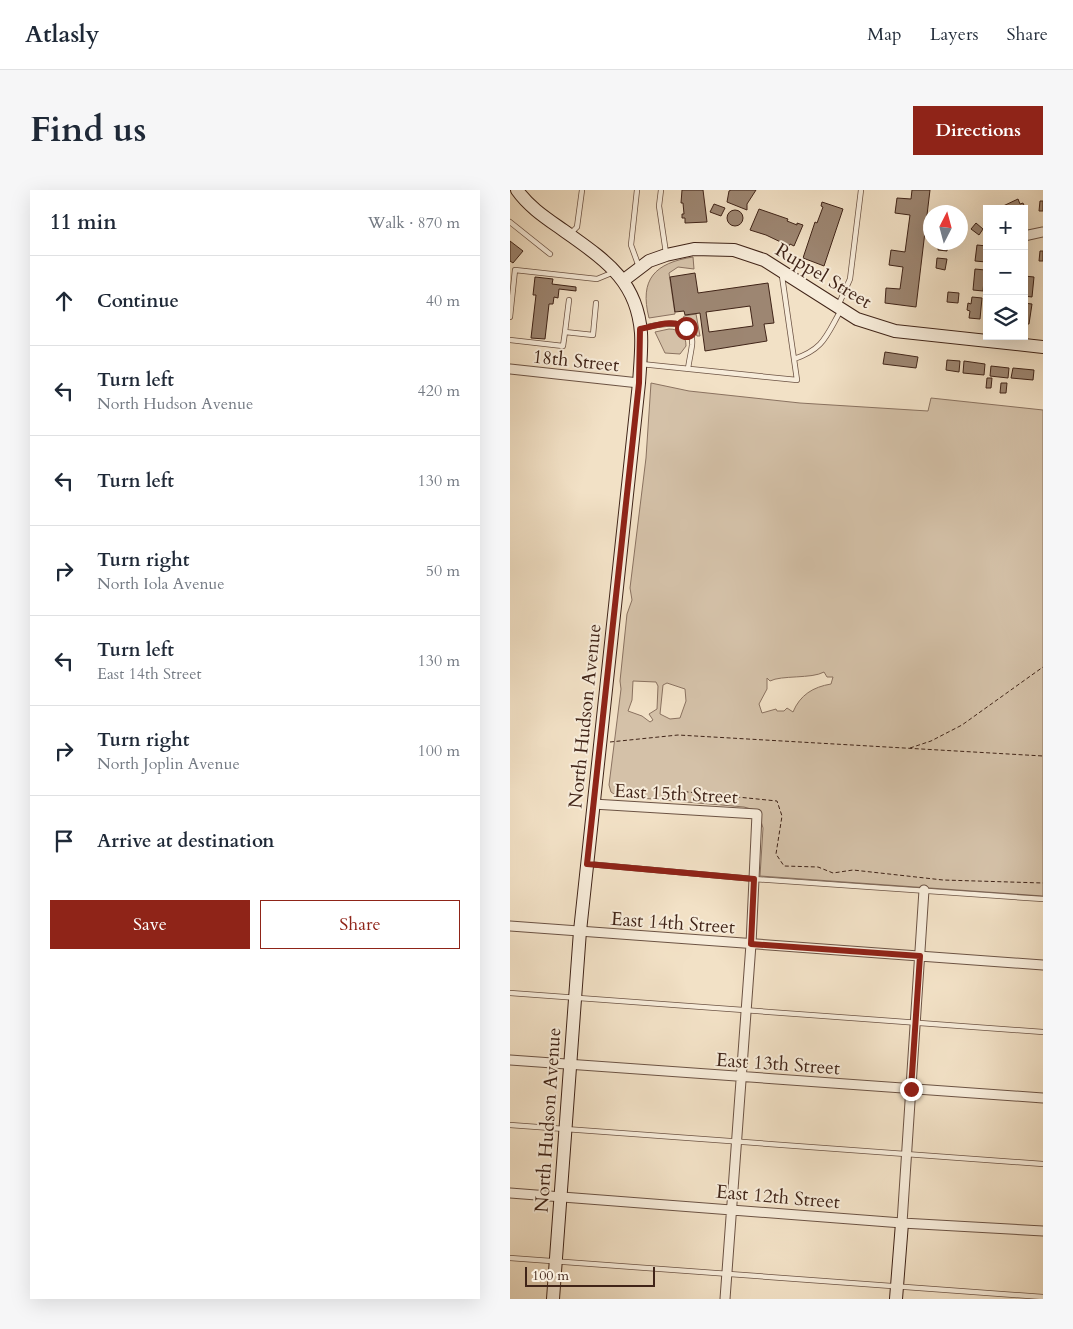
<!DOCTYPE html>
<html lang="en">
<head>
<meta charset="utf-8">
<style>
	:root { --surface:#fff; --page:#f6f6f7; --text:#1f2937; --muted:#747a83; --line:#e0e1e3; --accent:#8f2418 }
	body { margin:0; font-family:Cardo,serif; background:var(--page); color:var(--text) }
	.controls { position:absolute; right:15px; top:15px; display:grid; overflow:hidden; border-radius:0px; box-shadow:0 5px 20px #0002 }
	.controls button { width:45px; height:45px; display:grid; place-items:center; padding:0; border:0; border-bottom:1px solid var(--line); background:var(--surface); color:var(--text); font:25px sans-serif }
	.compass { position:absolute; left:413px; top:15px; width:45px; height:45px; border-radius:50%; background:var(--surface); box-shadow:0 5px 20px #0002; rotate:6deg }
	.scale { position:absolute; left:15px; bottom:12px; width:130px; box-sizing:border-box; padding-left:5px; border:2px solid #402418; border-top:0; font-size:14px; line-height:18px; white-space:nowrap; color:#402418; -webkit-text-stroke:4px #f7ecda; paint-order:stroke }
	.stop { position:absolute; width:15px; height:15px; margin:-11px; border:4px solid #8f2418; border-radius:50%; background:#fff }
	.stop.end { background:#8f2418; border-color:#fff; box-shadow:0 1px 5px #0008 }
	.list { margin:0; padding:0; list-style:none }
	h2 { display:flex; justify-content:space-between; align-items:center; height:65px; margin:0; padding:0 20px; font-size:21px }
	h2 small { font-size:16px; font-weight:400; color:var(--muted) }
	.list li { display:grid; grid-template-columns:32px 1fr auto; gap:15px; align-items:center; box-sizing:border-box; height:90px; padding:0 20px; border-top:1px solid var(--line) }
	.list b { display:block; font-size:19px; white-space:nowrap }
	.list p { margin:0; font-size:16px; white-space:nowrap; color:var(--muted) }
	.list em { font-size:16px; font-style:normal; color:var(--muted) }
	.actions { display:flex; gap:10px; padding:15px 20px }
	.actions a { flex:1; padding:11px 0; border:1px solid var(--accent); border-radius:0px; text-align:center; font-size:18px; color:var(--accent) }
	.actions .main { background:var(--accent); color:#fff }
	.icon { flex:none; width:28px; height:28px; fill:none; stroke:currentColor; stroke-width:2; stroke-linecap:round; stroke-linejoin:round }
	.map { position:relative; flex:none; width:533px; height:1109px; overflow:hidden; border-radius:0px }
	header { display:flex; align-items:center; gap:30px; box-sizing:border-box; height:70px; padding:0 25px; background:var(--surface); border-bottom:1px solid var(--line) }
	header strong { font-size:24px }
	nav { display:flex; gap:28px; margin-inline-start:auto; font-size:18px }
	.intro { display:flex; align-items:center; justify-content:space-between; box-sizing:border-box; height:120px; padding:0 30px }
	h1 { margin:0; font-size:35px }
	.button { padding:12px 22px; border-radius:0px; background:var(--accent); color:#fff; font-size:18px; font-weight:700 }
	main { display:flex; gap:30px; padding:0 30px }
	aside { flex:1; background:var(--surface); border-radius:0px; box-shadow:0 5px 20px #0002 }
	.map>svg:first-child { display:block }
	.green { fill:#d4c1a8; stroke:#8a7260; fill-rule:evenodd }
	.building { fill:#9d8672; stroke:#402418; fill-rule:evenodd }
	.lines { fill:none; stroke-linecap:round; stroke-linejoin:round }
	.lane-casing { stroke:#6c5344; stroke-width:6 }
	.street-casing { stroke:#6c5344; stroke-width:11 }
	.secondary-casing { stroke:#402418; stroke-width:14 }
	.path { stroke:#402418; stroke-width:1; stroke-dasharray:4 2.5; stroke-linecap:butt }
	.lane { stroke:#f7ecda; stroke-width:4.5 }
	.street { stroke:#f7ecda; stroke-width:9 }
	.secondary { stroke:#f7ecda; stroke-width:12 }
	.route { stroke:#8f2418; stroke-width:6 }
	.labels { text-anchor:middle; stroke-width:4; stroke-linejoin:round; paint-order:stroke }
	.street-label { font-size:19px; fill:#402418; stroke:#f7ecda }
</style>
</head>
<body>
<header>
<strong>Atlasly</strong>
<nav><a>Map</a><a>Layers</a><a>Share</a></nav>
</header>
<div class="intro"><h1>Find us</h1><a class="button">Directions</a></div>
<main>
<aside>
<h2>11 min<small>Walk · 870 m</small></h2>
<ul class="list">
<li><svg class="icon" aria-label="ahead" viewBox="0 0 24 24"><path d="M12 20V5M6 11l6-6 6 6"/></svg><div><b>Continue</b></div><em>40 m</em></li>
<li><svg class="icon" aria-label="left" viewBox="0 0 24 24"><path d="M17 20v-9H6M10 6l-5 5 5 5"/></svg><div><b>Turn left</b><p>North Hudson Avenue</p></div><em>420 m</em></li>
<li><svg class="icon" aria-label="left" viewBox="0 0 24 24"><path d="M17 20v-9H6M10 6l-5 5 5 5"/></svg><div><b>Turn left</b></div><em>130 m</em></li>
<li><svg class="icon" aria-label="right" viewBox="0 0 24 24"><path d="M7 20v-9h11M14 6l5 5-5 5"/></svg><div><b>Turn right</b><p>North Iola Avenue</p></div><em>50 m</em></li>
<li><svg class="icon" aria-label="left" viewBox="0 0 24 24"><path d="M17 20v-9H6M10 6l-5 5 5 5"/></svg><div><b>Turn left</b><p>East 14th Street</p></div><em>130 m</em></li>
<li><svg class="icon" aria-label="right" viewBox="0 0 24 24"><path d="M7 20v-9h11M14 6l5 5-5 5"/></svg><div><b>Turn right</b><p>North Joplin Avenue</p></div><em>100 m</em></li>
<li><svg class="icon" aria-label="arrive" viewBox="0 0 24 24"><path d="M6 21V4h12l-3 4 3 4H6"/></svg><div><b>Arrive at destination</b></div></li>
</ul>
<div class="actions"><a class="main">Save</a><a>Share</a></div>
</aside>
<div class="map">
<svg width="533" height="1109" viewBox="0 0 533 1109">
	<rect width="100%" height="100%" fill="#f2e1c6"/>
	<filter id="stains"><feTurbulence type="fractalNoise" baseFrequency=".004" numOctaves="4"/><feColorMatrix values="0 0 0 0 .2 0 0 0 0 .09 0 0 0 0 .02 0 0 0 .5 -.17"/></filter>
	<radialGradient id="worn" r=".72"><stop offset=".6" stop-color="#630" stop-opacity="0"/><stop offset="1" stop-color="#630" stop-opacity=".3"/></radialGradient>
	<path class="green" d="M183,67L184,79L168,77L159,83L165,124L139,128C129,89 145,73 183,67Z
		M186,124L190,146H187L183,138L173,129L174,126Z
		M159,139C170,139 176,145 176,156L170,164L155,163L145,142Z
		M141,193L179,201L290,213L418,221L421,208L533,220V706L250,686L253,638L248,621L234,617L107,606L101,602L99,595L111,499L110,491L117,424L122,410L120,398L136,268ZM314,482L317,487H323L321,494C303,497 290,505 283,522L277,518L274,521H267L266,519L252,523L249,514L257,499V488L260,491C271,485 302,489 314,482ZM123,491L146,492L148,496L147,519L139,524L143,530L140,532L132,526L118,521L122,510ZM157,493L175,499L176,511L170,528L160,529L150,524L153,495Z"/>
	<path class="building" d="M172,0H193L197,32L175,33V28H172V24H174L173,13H171Z
		M221,0H246L237,14V20L217,12L219,1Z
		M402,0H420L406,117L375,113L376,98L390,99L393,77L379,75L381,60L395,62L400,25L385,23L387,8L401,9Z
		M508,9L510,14L513,13L517,22L514,23V19H492L491,17Z
		M530,11H533V21H529Z
		M312,12L333,19L314,76L293,68L305,32L307,33L313,17L311,16Z
		M204,14L215,18L211,26L200,22Z
		M249,19L278,29L277,31L287,35V33L293,35L284,56L280,54L279,56L256,45L240,40Z
		M217 28a8 8 0 1 1 16 0a8 8 0 1 1-16 0Z
		M466,33L473,39L469,45L461,39Z
		M0,51L13,61L3,73L0,71Z
		M429,52H438L437,61L428,60Z
		M467,55L477,56L476,72L465,71Z
		M530,61H533V71H529Z
		M427,68L437,69L435,80L426,78Z
		M465,79L475,80L473,101L463,100Z
		M185,83L188,103L258,93L264,133L254,134L257,151L195,161L190,123L175,125L174,121L165,122L160,87ZM240,116L243,136L199,142L196,122Z
		M514,86L524,87L522,107L514,106Z
		M25,87L43,89L42,94L66,97V101L49,99L48,108L44,107L43,114H39L35,149L21,148L26,105H23Z
		M438,102L449,103L448,113L437,112Z
		M462,107L472,108L470,129L459,128L460,121L457,120L458,113L461,114Z
		M514,113L522,114L519,134H514Z
		M375,162L408,167L406,178L373,174Z
		M437,170L450,171L449,182L436,180Z
		M454,171L475,174L474,185L453,183Z
		M481,176L499,178L498,188L480,186Z
		M503,178L524,180L523,190L501,188Z
		M477,188H482L481,198H476Z
		M491,193H497L496,203H490Z"/>
	<g class="lines">
		<g class="lane-casing">
			<path id="lane" d="M127,0L121,55L129,77
				M151,0L149,16L156,63
				M0,32L40,64
				M61,43L67,37L72,0
				M328,116L340,89L351,0
				M0,127L5,80L87,89L104,82
				M132,138C148,135 185,124 182,155C181,163 179,171 178,179
				M55,142L59,110
				M0,150L53,156L55,142L83,145L86,113
				M284,169C314,159 316,146 331,120
				M131,174L287,190L272,86
				M78,674L244,689L533,709
				M0,803L533,842
				M0,935L533,974
				M0,1068L533,1107"/>
		</g>
		<g class="street-casing">
			<path id="street" d="M514,46L533,42
				M0,179L129,193
				M83,614L247,624L241,754L215,1109
				M0,736L533,775
				M0,870L533,908
				M0,1003L392,1033L533,1041
				M392,1033L414,700"/>
		</g>
		<g class="secondary-casing">
			<path id="secondary" d="M7,0C19,17 36,28 53,40C93,69 127,89 131,143C132,159 130,177 129,193L70,741L43,1109
				M114,90L139,71L156,65L184,59L224,60L254,70L347,129L385,141L533,157
				M386,1109L392,1033"/>
		</g>
		<path class="path" d="M100,552L168,545L533,566
			M400,558L421,551L452,535L533,477
			M168,601L267,611L272,626L266,664L274,676L308,677L323,683L343,680L433,690L533,693"/>
		<use href="#lane" class="lane"/>
		<use href="#street" class="street"/>
		<use href="#secondary" class="secondary"/>
	</g>
	<g class="lines">
		<path class="route" d="M176,138C164,128 145,136 130,139L129,193L77,674L244,689L241,754L410,766L401,899"/>
	</g>
	<g class="labels">
		<g class="street-label">
			<text transform="translate(314 85) rotate(31)" y="7">Ruppel Street</text>
			<text transform="translate(66 170) rotate(6)" y="7">18th Street</text>
			<text transform="translate(74 526) rotate(-84)" y="7">North Hudson Avenue</text>
			<text transform="translate(166 603) rotate(3)" y="7">East 15th Street</text>
			<text transform="translate(163 732) rotate(4)" y="7">East 14th Street</text>
			<text transform="translate(268 873) rotate(4)" y="7">East 13th Street</text>
			<text transform="translate(37 930) rotate(-86)" y="7">North Hudson Avenue</text>
			<text transform="translate(268 1006) rotate(5)" y="7">East 12th Street</text>
		</g>
	</g>
	<rect width="100%" height="100%" filter="url(#stains)"/>
	<rect width="100%" height="100%" fill="url(#worn)"/>
</svg>
<div class="controls">
<button>+</button>
<button>−</button>
<button><svg class="icon" aria-label="layers" viewBox="0 0 24 24"><path d="M12 4l9 5-9 5-9-5zM3 14l9 5 9-5"/></svg></button>
</div>
<svg class="compass" viewBox="-18 -18 36 36"><path d="M0-13l5 13h-10z" fill="#e53935"/><path d="M0 13l5-13h-10z" fill="#747a83"/></svg>
<div class="scale">100 m</div>
<div class="stop" style="left:176px;top:138px"></div>
<div class="stop end" style="left:401px;top:899px"></div>
</div>
</main>
</body>
</html>
